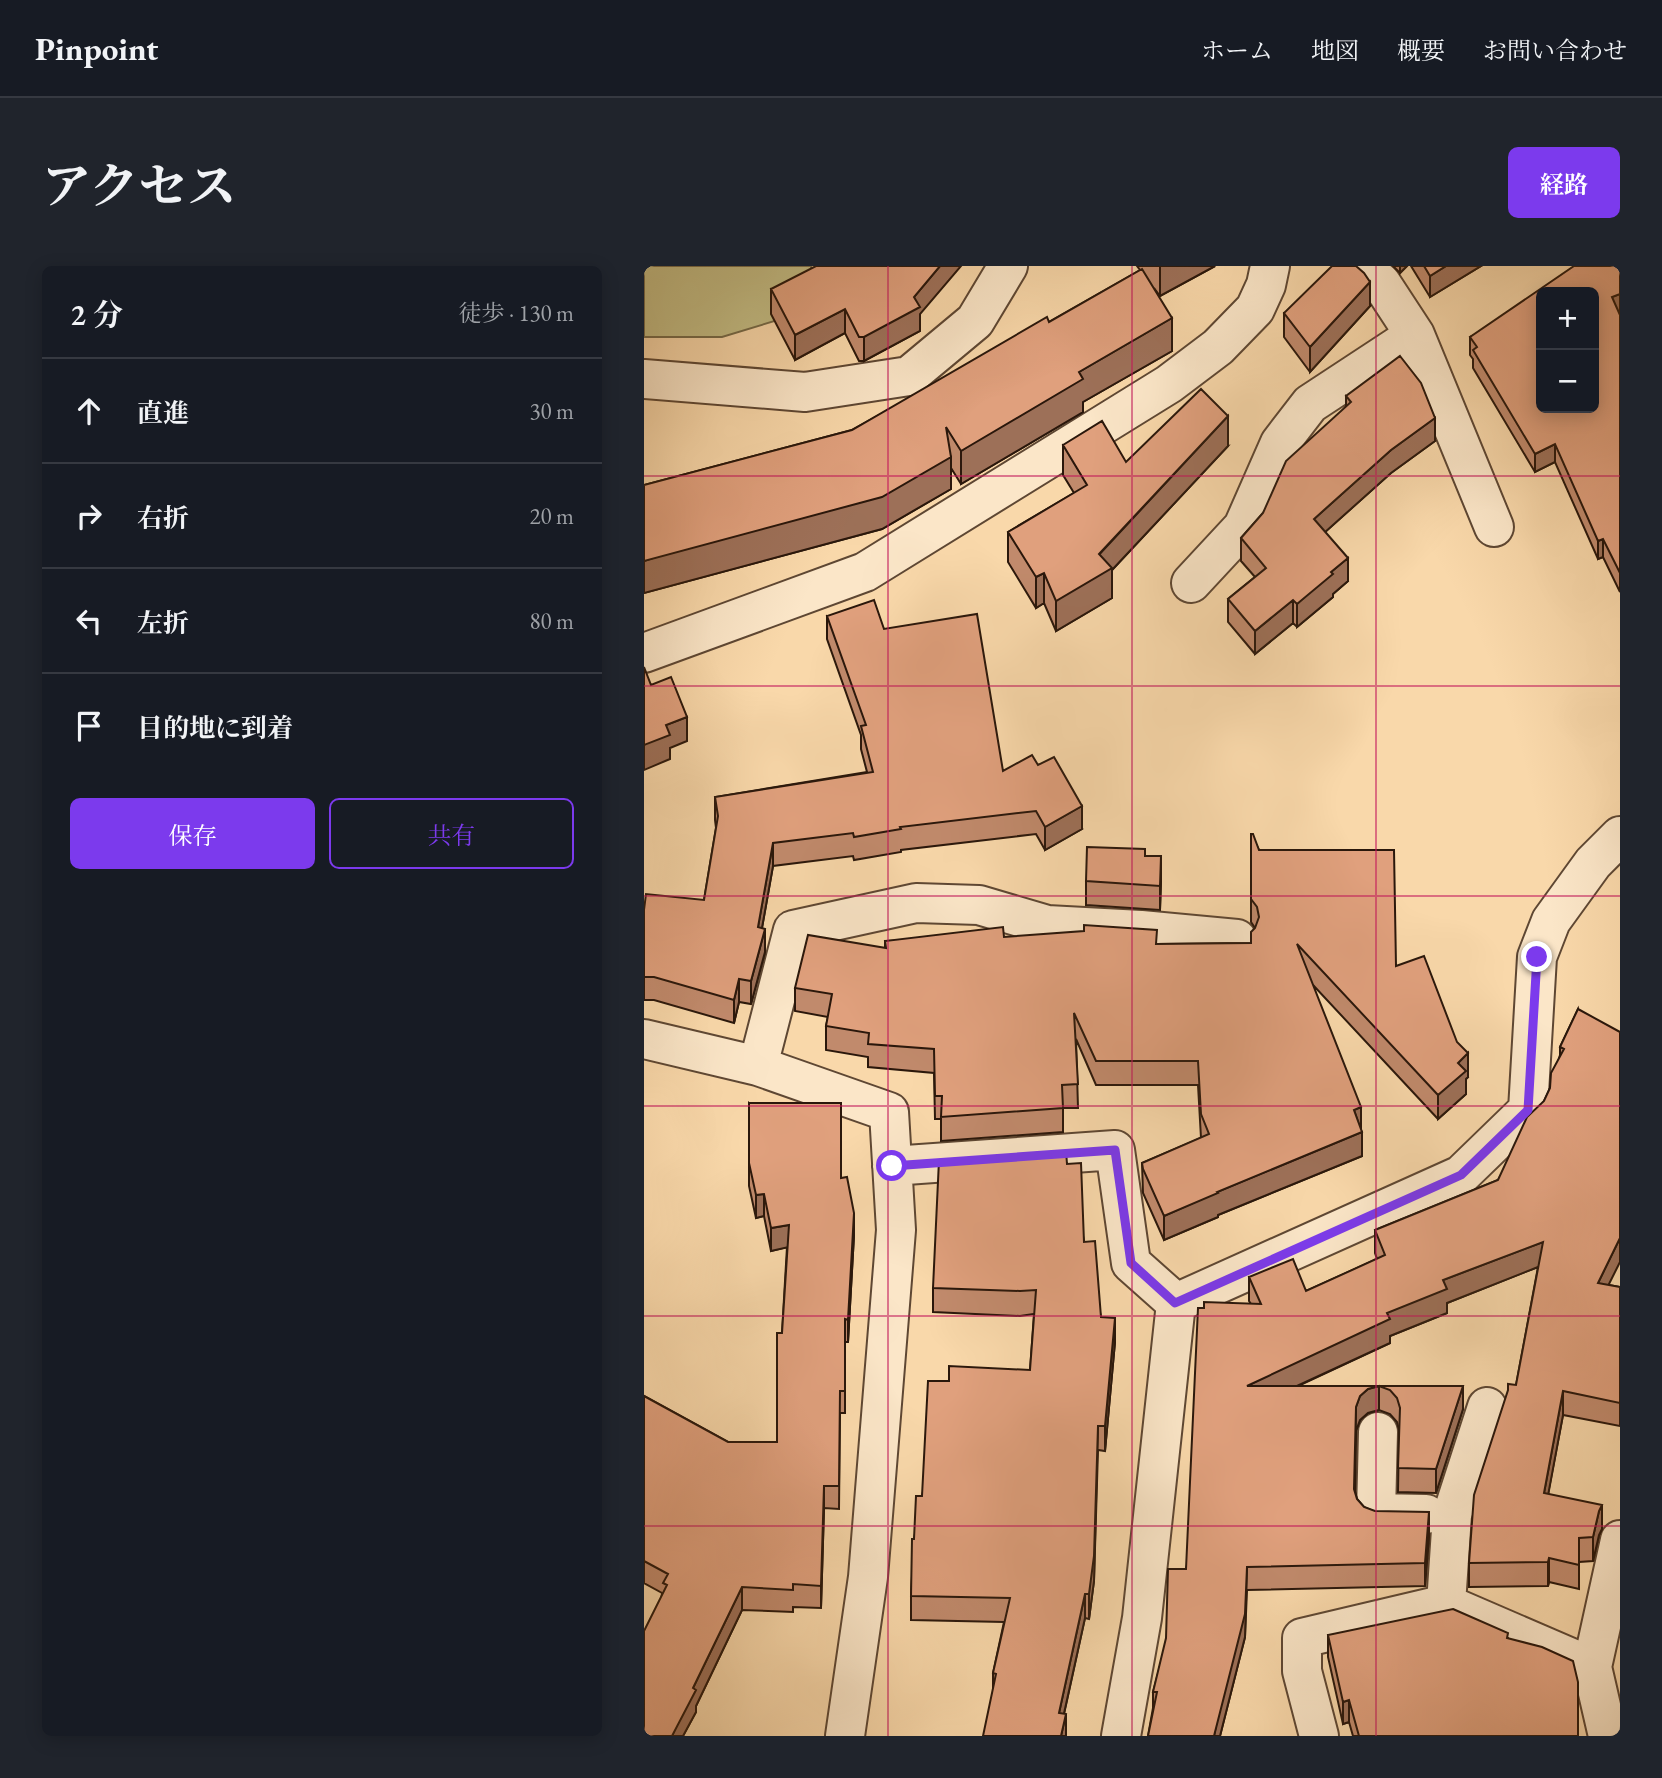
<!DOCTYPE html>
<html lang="ja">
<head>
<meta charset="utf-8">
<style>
	:root { --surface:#171b24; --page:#20242c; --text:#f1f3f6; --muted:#9ea1a6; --line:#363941; --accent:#7c3aed }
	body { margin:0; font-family:"EB Garamond","Noto Serif JP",serif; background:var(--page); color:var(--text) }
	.controls { position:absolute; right:21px; top:21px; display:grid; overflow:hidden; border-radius:10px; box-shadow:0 4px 18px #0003 }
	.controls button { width:63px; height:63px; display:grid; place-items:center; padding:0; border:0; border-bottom:2px solid var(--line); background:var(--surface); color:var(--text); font:35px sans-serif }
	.stop { position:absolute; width:21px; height:21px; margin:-16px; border:5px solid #7c3aed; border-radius:50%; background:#fff }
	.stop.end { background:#7c3aed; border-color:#fff; box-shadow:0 2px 7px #0008 }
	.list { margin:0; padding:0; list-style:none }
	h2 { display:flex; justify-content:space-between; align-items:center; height:91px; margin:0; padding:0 28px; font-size:30px }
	h2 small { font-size:23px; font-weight:400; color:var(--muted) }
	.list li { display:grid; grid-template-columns:46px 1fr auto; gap:21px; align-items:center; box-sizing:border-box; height:105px; padding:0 28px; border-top:2px solid var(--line) }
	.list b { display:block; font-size:26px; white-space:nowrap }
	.list em { font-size:23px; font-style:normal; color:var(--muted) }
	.actions { display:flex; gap:14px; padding:21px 28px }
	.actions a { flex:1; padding:16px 0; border:2px solid var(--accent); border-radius:10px; text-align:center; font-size:24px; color:var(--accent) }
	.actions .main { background:var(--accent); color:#fff }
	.icon { flex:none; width:38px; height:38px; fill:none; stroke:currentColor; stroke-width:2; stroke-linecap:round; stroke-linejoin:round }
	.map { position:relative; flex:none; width:976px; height:1470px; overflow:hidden; border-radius:10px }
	header { display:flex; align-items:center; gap:42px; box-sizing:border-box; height:98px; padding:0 35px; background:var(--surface); border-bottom:2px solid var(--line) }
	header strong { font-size:33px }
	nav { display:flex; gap:38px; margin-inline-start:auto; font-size:24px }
	.intro { display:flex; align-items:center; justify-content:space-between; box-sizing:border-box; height:168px; padding:0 42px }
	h1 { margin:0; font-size:49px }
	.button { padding:18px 32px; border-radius:10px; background:var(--accent); color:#fff; font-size:24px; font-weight:700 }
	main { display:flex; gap:42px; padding:0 42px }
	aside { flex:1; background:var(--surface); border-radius:10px; box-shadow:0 4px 18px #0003 }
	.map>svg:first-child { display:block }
	.green { fill:#c3bd85; stroke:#766a48; stroke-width:2 }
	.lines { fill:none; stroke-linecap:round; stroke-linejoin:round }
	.minor-casing { stroke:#5e4733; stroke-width:42 }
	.minor { stroke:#fbe6c8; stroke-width:38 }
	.wall { fill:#c18a6c; stroke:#2a170b; stroke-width:2 }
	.shaded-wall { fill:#9d7058; stroke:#2a170b; stroke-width:2 }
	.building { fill:#e0a07d; stroke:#2a170b; stroke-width:2; fill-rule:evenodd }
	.route { stroke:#7c3aed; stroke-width:9 }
	.grid { fill:none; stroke:#c2185b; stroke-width:2; stroke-opacity:0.55 }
</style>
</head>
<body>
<header>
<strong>Pinpoint</strong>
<nav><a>ホーム</a><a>地図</a><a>概要</a><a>お問い合わせ</a></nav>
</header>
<div class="intro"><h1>アクセス</h1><a class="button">経路</a></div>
<main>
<aside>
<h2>2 分<small>徒歩 · 130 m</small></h2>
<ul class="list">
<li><svg class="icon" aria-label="ahead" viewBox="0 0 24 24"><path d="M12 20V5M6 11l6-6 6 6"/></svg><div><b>直進</b></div><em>30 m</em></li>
<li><svg class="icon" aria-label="right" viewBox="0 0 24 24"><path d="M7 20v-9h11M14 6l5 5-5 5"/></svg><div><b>右折</b></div><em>20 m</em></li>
<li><svg class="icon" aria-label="left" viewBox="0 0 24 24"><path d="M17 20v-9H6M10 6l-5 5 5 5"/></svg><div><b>左折</b></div><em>80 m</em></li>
<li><svg class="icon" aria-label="arrive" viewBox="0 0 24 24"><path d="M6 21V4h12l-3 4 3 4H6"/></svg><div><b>目的地に到着</b></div></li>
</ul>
<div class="actions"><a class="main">保存</a><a>共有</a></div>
</aside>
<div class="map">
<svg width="976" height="1470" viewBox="0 0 976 1470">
	<rect width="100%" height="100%" fill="#f9d8aa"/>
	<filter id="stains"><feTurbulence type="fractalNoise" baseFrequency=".00286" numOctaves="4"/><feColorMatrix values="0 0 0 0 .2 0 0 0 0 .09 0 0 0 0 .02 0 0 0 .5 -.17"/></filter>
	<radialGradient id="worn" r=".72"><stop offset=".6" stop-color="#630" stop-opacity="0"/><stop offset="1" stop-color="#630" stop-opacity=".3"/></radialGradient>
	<path class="green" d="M0,0H167L170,43L78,71H0Z"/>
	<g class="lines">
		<g class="minor-casing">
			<path id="minor" d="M717,0L737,17L771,69L850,261
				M0,113L161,126L265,110L331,55L364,0
				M547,317L599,261L636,177L666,138L771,69
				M0,387L221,306L525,118L574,81L611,43L622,19L626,0
				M0,773L114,800L245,846L252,964L224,1311L201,1470
				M114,800L149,664L272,637L335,639L403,659L497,664L593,673
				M248,900L471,884L487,997L532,1037
				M734,1166L732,1247L782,1248
				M802,1338L808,1249L843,1141
				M477,1470L498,1352L532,1037L817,909L884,844L893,691L907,655L949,597L976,570
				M675,1470L658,1405V1372L802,1338L948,1401
				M964,1470L948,1401L976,1274"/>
		</g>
		<use href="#minor" class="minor"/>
	</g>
	<path class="wall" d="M493,0H571L516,30L510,22L528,85L439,136V146L317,218L307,202V223L238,263L0,327V219L208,164L405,56L496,4Z
		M749,0H763L756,7Z
		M767,0H837L786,31Z
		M976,0V46H975L976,49V326L959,291L954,293L911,196L891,206L829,102V93L826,89V71Z
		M127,23L276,48V65L220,95H215L201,67L151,94L127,48Z
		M726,40L666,106L640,71V47Z
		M702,130L791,175L747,207L681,266L704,315L689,328V331L653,361L649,357L611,388L584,356V333L611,311L597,295V272L619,247L702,140Z
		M419,179L482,196L584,180L468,304V332L412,365L400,337L392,342L364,296V266L430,227L419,209Z
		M183,350L240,363L359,505L438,563L401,584L392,568L257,584V586L210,594L209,590L129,600L118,662L121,686L107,738L95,736L90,757L10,734H0V644L60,634L72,562L71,554V531L223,506L217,483V469L183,373Z
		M607,568L615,584L752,700L824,811L822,813V828L794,853L669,719L717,865L718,890L574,949V951L520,974L499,927L498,897L557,872L554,819H452L432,773L434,842H419V866L297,875V853H291L290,807L224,801V791L182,784V760L184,751L151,745V722L241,682V675L360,671L513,678L607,677L611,662L607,656Z
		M501,590L517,614L516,644L442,639V615Z
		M934,743L965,1019L976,1021V1160L919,1149L904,1228L958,1263L955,1269L949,1295L935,1296V1323L905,1316L904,1320L825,1321V1297L872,1119L894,1001L803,1037V1047L746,1070V1077L654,1120H819V1143L792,1227L754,1226L755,1164L753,1156L746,1148L735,1144L724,1147L716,1154L712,1165L711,1225L713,1233L720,1241L785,1270L781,1320L603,1324L601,1371L576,1470H504L509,1442V1426L542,1303L607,1038L605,1035V1011L662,1025L733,993L731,987V964L854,914L900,835L906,822L916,789V781Z
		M105,837L197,912L210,969L204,1076H201V1147H196L195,1243L180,1242L177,1342L149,1341V1346L98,1344L52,1440V1446L39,1470H0L18,1327L0,1317V1130L84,1176H133L138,1067L143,981L127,985L120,950L112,952L105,920Z
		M423,898L457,1051L471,1076L461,1185L454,1184L450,1315L445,1353L441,1352L420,1448L422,1470L349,1424V1407L360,1356L267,1354V1330L270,1273L278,1230L305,1115L386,1104L390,1048L376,1050L289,1046V1022Z
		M684,1369L864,1372L934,1470H709L705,1456L699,1458L684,1391Z"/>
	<path class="shaded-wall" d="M296,0H317L276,48V65L220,95V71L270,31Z
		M516,0H571L516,30Z
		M756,0H763L756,7Z
		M802,0H837L786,31V10Z
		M726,16V40L666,106V81Z
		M976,28V46L968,49V31Z
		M201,43V67L151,94V69Z
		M528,52V85L439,136V146L317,218V185L435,106Z
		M584,150V180L468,304V332L412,365V335Z
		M791,152V175L747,207L670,276V253L747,184Z
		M911,178V196L891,206V188Z
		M307,191V223L238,263L0,327V295Z
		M959,273V291L954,293V275Z
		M704,292V315L689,328V331L653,361V338L687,306Z
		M400,307V337L392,342V311Z
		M649,334V357L611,388V365Z
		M43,451V475L26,482V493L0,504V479L22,459Z
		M438,540V563L401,584V561Z
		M129,577V600L114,684V661Z
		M517,590V614L516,644V620Z
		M121,663V686L107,738V715Z
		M95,713V736L90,757V734Z
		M824,787V811L822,813V828L794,853V829L814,797Z
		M717,841V865L710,844Z
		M718,866V890L574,949V951L520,974V950L573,926Z
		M120,928V950L112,952V929Z
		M210,947V969L204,1076V1054Z
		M145,959V981L127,985V962Z
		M976,972V996L954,1040V1017Z
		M899,976V999L803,1037V1047L746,1070V1077L603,1143V1120L743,1047L799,1014Z
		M471,1052V1076L461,1185V1160Z
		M735,1120V1144L724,1147L716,1154L712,1165L710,1246L712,1141L716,1130L724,1123Z
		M819,1120V1143L792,1227V1203Z
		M919,1125V1149L900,1251V1227Z
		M454,1160L450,1315L445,1353V1328Z
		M180,1220V1242L177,1342V1320Z
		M958,1239V1263L955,1269L949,1295V1271L955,1245Z
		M785,1246V1270L781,1320V1297Z
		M905,1292V1316L904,1320V1296Z
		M603,1301L601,1371L576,1470H570Z
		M98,1321V1344L52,1440V1446L39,1470H28L49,1422Z
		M441,1328V1352L415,1470V1447Z
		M705,1434V1456L699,1458V1436Z
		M422,1448V1470H417Z"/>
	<path class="building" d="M172,0H296L270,31L276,41L220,71H215L201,43L151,69L127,23Z
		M688,0H712L720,7L726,16L666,81L640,47Z
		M780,0H802L786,10Z
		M930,0H976V28L968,31L976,49V307L959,273L954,275L911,178L891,188L829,84L833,81L826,71ZM897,26H950V142H897Z
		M498,3L528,52L435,106L439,113L317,185L302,161L307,191L238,231L0,295V219L208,164L403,51L405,56Z
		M756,90L777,117L791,152L747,184L670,253L704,292L687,306L689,308L653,338L649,334L611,365L584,333L622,302L597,272L619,247L642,195L707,136L702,130Z
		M557,123L584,150L455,288L468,302L412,335L400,307L392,311L364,266L443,219L419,179L458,155L482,196Z
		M230,334L240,363L333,348L359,505L388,489L394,499L410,491L438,540L401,561L392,545L256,561L257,563L210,571L209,567L129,577L114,661L121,663L107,715L95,713L90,734L10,711H0V644L2,628L60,634L74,550L71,531L229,506L217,460L222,459L183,350Z
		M0,401L7,419L27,411L43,451L22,459L26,469L0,479Z
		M607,568H609L615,584H750L752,700L780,690L813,776L824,787L814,797L822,805L794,829L653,678L717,841L710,844L718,866L573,926L574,927L520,950L499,903L498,897L565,868L557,848L554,795H452L430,747L434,818L418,819L419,842L297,851L298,830H291L290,783L224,778L225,767L182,760L188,728L151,722L164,669L242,682L241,675L359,661L360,671L440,665V659L513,664L512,678L607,677V666L611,662L615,651L613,641L607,633Z
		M443,581L501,583V590H517L516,620L442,615Z
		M934,743L976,766V972L954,1017L976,1021V1137L919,1125L900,1227L958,1239L955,1245L949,1271L935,1272V1299L905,1292L904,1296L825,1297L830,1229L864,1124V1118L872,1119L899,976L799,1014L803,1023L743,1047L746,1053L603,1120H819L792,1203L754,1202L756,1142L753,1132L746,1124L735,1120L724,1123L716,1130L712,1141L710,1223L713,1233L720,1241L731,1245L785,1246L781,1297L603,1301L601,1348L570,1470H504L513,1426H509L522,1372L524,1303H542L554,1042H560V1036L617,1038L605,1011L649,993L662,1025L741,989L731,964L854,914L883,851L900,835L906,822L907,807L920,783L916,781Z
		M105,837H197V912L203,911L210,947L204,1054L201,1053V1125H196L195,1220H180L177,1320L149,1318V1324L98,1321L49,1422L52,1424L28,1470H0V1365L23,1319L19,1317L24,1308L0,1295V1130L84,1176H133V1067H138L145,959L127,962L120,928L112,929L105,897Z
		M422,885L423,898L437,897L440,976L451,975L457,1051L471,1052L461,1160H454L450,1290L445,1328H441L415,1447L422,1448L417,1470H339L352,1408L349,1407L366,1332L267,1330L268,1273H270L272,1230H278L284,1115H305V1100L386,1104L392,1024L376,1025L289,1022L295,894Z
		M809,1343L864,1367L863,1372L898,1381L929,1395L934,1416V1470H715L705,1434L699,1436L684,1369Z"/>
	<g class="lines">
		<path class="route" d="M248,900L471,884L487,997L531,1037L817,909L884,844L893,691"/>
	</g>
	<path class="grid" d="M244,0V1470M488,0V1470M732,0V1470M0,210H976M0,420H976M0,630H976M0,840H976M0,1050H976M0,1260H976"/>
	<rect width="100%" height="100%" filter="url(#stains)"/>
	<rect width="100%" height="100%" fill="url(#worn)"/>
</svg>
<div class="controls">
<button>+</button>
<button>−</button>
</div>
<div class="stop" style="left:248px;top:900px"></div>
<div class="stop end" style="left:893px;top:691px"></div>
</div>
</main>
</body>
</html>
